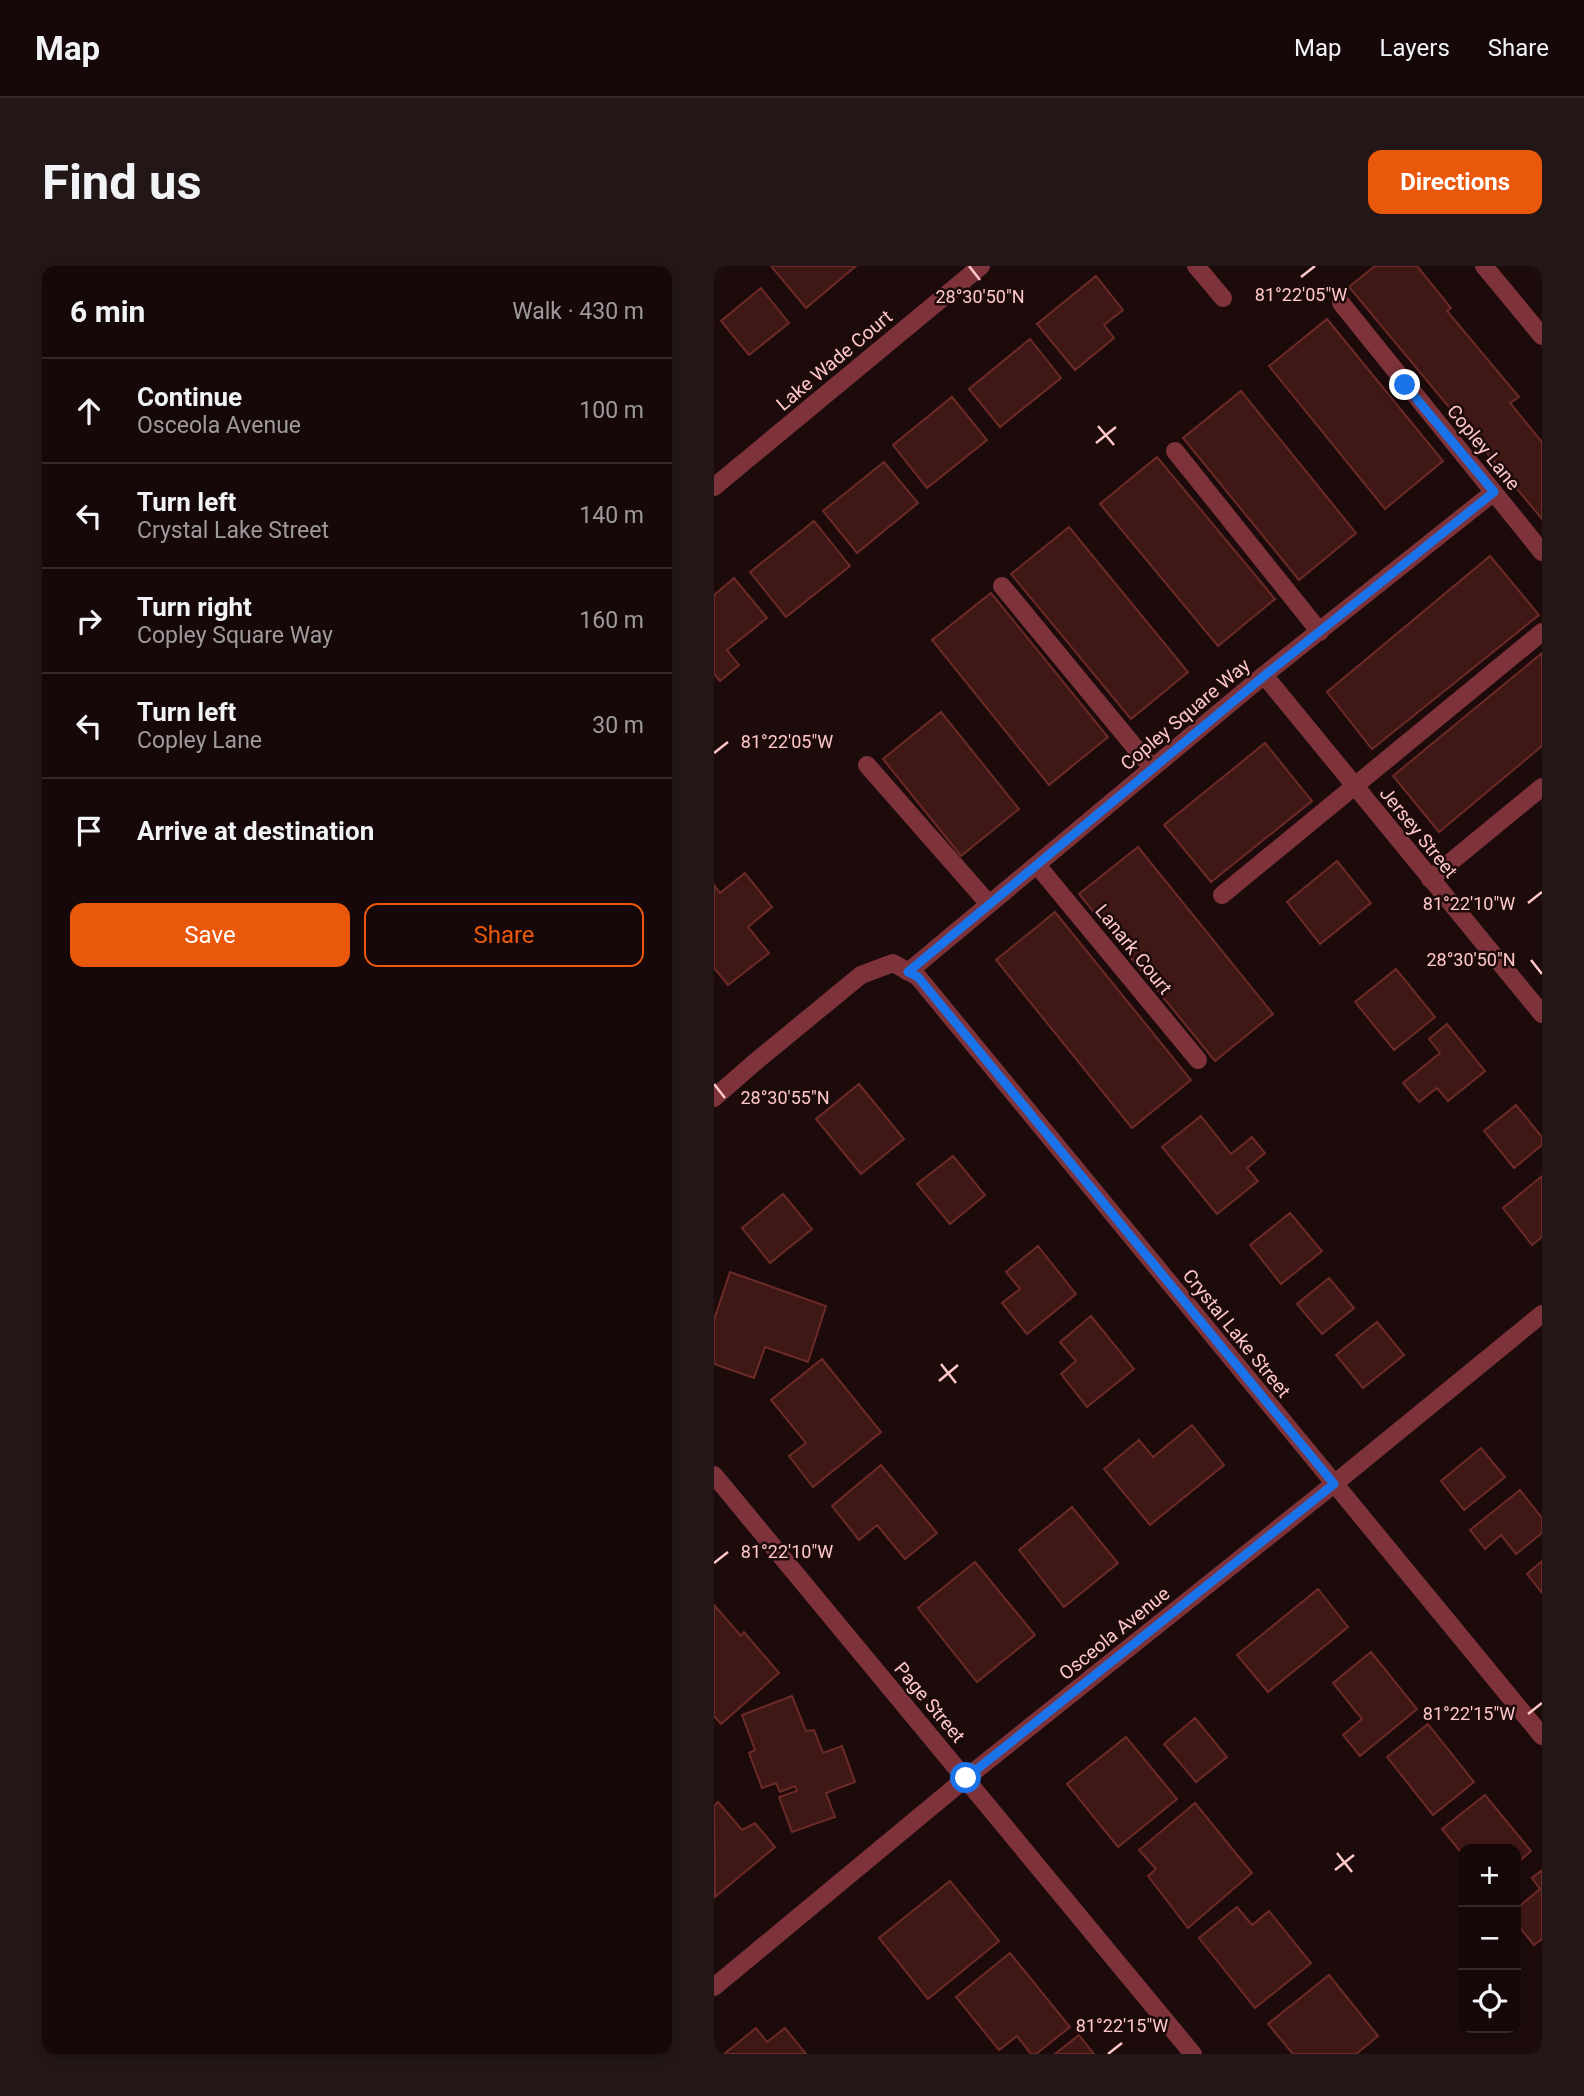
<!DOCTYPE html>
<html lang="en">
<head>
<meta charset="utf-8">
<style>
	:root { --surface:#160808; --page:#231616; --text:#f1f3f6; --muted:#9e9a9c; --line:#352929; --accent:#ea580c }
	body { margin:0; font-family:Roboto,sans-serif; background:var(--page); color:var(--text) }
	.controls { position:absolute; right:21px; bottom:21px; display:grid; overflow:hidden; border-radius:14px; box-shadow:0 4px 10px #0003 }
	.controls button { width:63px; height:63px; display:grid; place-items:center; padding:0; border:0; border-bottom:2px solid var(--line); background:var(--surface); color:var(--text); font:35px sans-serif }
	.stop { position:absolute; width:21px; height:21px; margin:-16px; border:5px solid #1a73e8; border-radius:50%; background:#fff }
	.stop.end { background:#1a73e8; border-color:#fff; box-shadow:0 2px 7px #0008 }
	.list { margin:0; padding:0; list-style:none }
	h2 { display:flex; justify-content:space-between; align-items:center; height:91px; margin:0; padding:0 28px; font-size:30px }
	h2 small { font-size:23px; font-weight:400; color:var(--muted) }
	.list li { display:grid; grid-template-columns:46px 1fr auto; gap:21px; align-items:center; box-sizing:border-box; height:105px; padding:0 28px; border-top:2px solid var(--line) }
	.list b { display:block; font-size:26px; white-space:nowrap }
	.list p { margin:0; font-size:23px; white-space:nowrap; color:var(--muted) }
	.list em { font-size:23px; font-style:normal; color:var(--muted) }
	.actions { display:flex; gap:14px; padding:21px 28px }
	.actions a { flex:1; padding:16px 0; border:2px solid var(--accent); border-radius:14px; text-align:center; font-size:24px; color:var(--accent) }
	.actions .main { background:var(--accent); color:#fff }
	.icon { flex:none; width:38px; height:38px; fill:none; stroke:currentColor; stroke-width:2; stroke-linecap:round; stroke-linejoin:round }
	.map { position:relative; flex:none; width:828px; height:1788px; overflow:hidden; border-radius:14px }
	header { display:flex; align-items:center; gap:42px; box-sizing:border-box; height:98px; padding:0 35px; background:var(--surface); border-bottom:2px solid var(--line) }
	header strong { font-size:33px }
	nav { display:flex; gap:38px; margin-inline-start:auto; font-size:24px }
	.intro { display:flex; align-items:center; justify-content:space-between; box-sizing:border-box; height:168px; padding:0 42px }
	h1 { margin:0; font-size:49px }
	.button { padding:18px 32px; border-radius:14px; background:var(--accent); color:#fff; font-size:24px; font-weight:700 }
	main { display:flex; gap:42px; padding:0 42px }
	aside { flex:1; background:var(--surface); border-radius:14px; box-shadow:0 4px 10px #0003 }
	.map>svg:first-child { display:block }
	.building { fill:#3f1816; stroke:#6c2a27; stroke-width:2 }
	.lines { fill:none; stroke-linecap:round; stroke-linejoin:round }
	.minor { stroke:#7e333b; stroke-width:18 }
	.route { stroke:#1a73e8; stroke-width:9 }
	.ticks { fill:none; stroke:#ffc7c8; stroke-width:2.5 }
	.labels { text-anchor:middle; stroke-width:5; stroke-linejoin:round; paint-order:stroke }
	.street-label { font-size:19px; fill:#ffc7c8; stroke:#1d0b0b }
	.ticks-label { font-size:18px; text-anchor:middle; fill:#ffc7c8; stroke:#1d0b0b; stroke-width:5; stroke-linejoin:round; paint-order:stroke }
</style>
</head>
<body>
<header>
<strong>Map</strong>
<nav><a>Map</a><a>Layers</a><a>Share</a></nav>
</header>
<div class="intro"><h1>Find us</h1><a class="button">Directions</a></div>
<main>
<aside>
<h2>6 min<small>Walk · 430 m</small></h2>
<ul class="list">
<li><svg class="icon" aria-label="ahead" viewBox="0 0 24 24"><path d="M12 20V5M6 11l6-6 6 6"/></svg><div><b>Continue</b><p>Osceola Avenue</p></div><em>100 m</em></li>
<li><svg class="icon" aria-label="left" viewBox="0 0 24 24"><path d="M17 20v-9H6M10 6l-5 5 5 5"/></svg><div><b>Turn left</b><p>Crystal Lake Street</p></div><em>140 m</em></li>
<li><svg class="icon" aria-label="right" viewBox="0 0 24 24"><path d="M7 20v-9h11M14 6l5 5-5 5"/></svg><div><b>Turn right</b><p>Copley Square Way</p></div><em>160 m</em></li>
<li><svg class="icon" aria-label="left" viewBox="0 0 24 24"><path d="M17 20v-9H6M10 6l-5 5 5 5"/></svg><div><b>Turn left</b><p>Copley Lane</p></div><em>30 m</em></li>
<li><svg class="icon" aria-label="arrive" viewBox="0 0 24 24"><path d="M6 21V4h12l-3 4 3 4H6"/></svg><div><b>Arrive at destination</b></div></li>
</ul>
<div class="actions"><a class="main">Save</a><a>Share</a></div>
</aside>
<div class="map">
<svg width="828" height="1788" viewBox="0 0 828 1788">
	<rect width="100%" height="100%" fill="#1d0b0b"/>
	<path class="building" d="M57,0H142L92,42Z
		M661,0H703L737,42L733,45L805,131L796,137L828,176V253L635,21Z
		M382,10L409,44L390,59L400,72L361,104L323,58Z
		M47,22L75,57L35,89L7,55Z
		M613,53L729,195L671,243L555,100Z
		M316,73L347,112L286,161L255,123Z
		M527,125L642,267L585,314L469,172Z
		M238,131L273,174L213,222L179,179Z
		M443,191L561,333L504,380L386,238Z
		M170,196L204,237L143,287L109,245Z
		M100,255L136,300L72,351L36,306Z
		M355,261L474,406L417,453L297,308Z
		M776,290L825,349L658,483L613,426Z
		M20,312L53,352L13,384L25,399L6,415L0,408V329Z
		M277,327L394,471L335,519L218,374Z
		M828,387V480L725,566L679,510Z
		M227,446L305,543L247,590L169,493Z
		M551,477L598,535L497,616L450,559Z
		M424,581L559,748L501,795L365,628Z
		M623,595L657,637L606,678L573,636Z
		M31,607L58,641L34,661L55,687L14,719L0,702V619L6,627Z
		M341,646L477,814L418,862L282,694Z
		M682,703L721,751L680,784L641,736Z
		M733,758L771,805L734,835L723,822L705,836L689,817L726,787L715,773Z
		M145,818L190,873L147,908L102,853Z
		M802,839L828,871V879L800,902L770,865Z
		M487,850L517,888L538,871L551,887L533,902L544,915L503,948L448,881Z
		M239,890L271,929L236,958L203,918Z
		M828,910V971L818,979L789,942Z
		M69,928L98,963L56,997L28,962Z
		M576,947L608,985L567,1018L536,979Z
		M324,980L362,1028L313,1068L288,1037L306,1023L292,1006Z
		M16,1006L112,1040L94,1096L51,1081L40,1112L0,1098V1054Z
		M615,1012L640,1042L608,1068L583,1038Z
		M377,1050L420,1103L373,1141L347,1108L362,1095L346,1076Z
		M663,1056L690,1089L649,1122L622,1089Z
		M108,1093L167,1166L99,1221L75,1190L92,1177L57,1134Z
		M478,1159L510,1199L436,1259L390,1203L425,1174L439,1191Z
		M767,1182L791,1211L750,1244L727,1215Z
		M167,1199L223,1267L191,1293L163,1259L145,1274L118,1240Z
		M806,1224L828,1252V1267L802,1288L787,1269L771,1283L756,1264Z
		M358,1241L404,1297L350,1341L305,1284Z
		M828,1295V1327L813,1308Z
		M261,1296L321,1369L263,1416L204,1342Z
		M604,1323L634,1361L554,1426L523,1389Z
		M0,1339L27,1370L30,1366L65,1407L7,1458L0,1450Z
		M657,1386L703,1443L646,1490L629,1469L648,1453L619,1417Z
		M78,1430L92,1465L100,1464L109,1487L128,1480L141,1516L112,1527L121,1551L78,1566L65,1531L83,1525L81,1520L66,1526L62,1517L48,1522L35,1487L41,1484L28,1449Z
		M481,1452L513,1491L482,1516L450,1478Z
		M714,1458L760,1516L719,1549L673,1491Z
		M412,1471L463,1533L404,1581L353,1518Z
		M771,1529L817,1585L802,1598V1583H749V1589L728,1563Z
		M4,1536L28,1564L41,1557L61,1581L1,1631L0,1540Z
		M481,1537L538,1607L474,1662L434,1610L442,1603L425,1584Z
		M828,1604V1673L820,1679L802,1657V1643L826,1623L818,1612Z
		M236,1615L285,1675L214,1733L165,1672Z
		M523,1641L538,1659L555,1645L597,1697L541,1742L485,1672Z
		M296,1687L356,1761L322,1788H317L303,1770L285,1784L242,1731Z
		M615,1709L664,1770L642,1788H579L554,1758Z
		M42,1762L53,1776L71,1762L92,1788H10Z
		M365,1769L380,1788H341Z"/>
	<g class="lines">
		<path class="minor" d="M482,0L509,32
			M770,0L828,70
			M627,37L828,286
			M461,185L606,366
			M0,221L267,0
			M288,320L438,502
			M550,409L828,748
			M153,499L275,638
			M323,599L484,794
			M716,613L828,521
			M508,629L828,366
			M194,706L550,409L780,226
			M0,832L40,797L147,709L179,697L204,711L828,1470
			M0,1209L479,1788
			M0,1721L252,1512L620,1218L828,1048"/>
	</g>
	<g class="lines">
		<path class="route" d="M252,1512L620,1218L204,711L194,706L550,410L780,226L691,119"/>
	</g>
	<path class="ticks" d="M255,0L266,14M587,11L601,0M384,160L400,179M382,177L402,161M0,487L14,476M814,637L828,626M817,694L828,708M0,818L11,832M227,1098L242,1117M225,1115L244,1099M0,1297L14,1286M814,1448L828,1437M623,1587L638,1606M621,1604L640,1589M394,1788L408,1777"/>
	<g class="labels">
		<g class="street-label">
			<text transform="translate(120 94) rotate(-40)" y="7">Lake Wade Court</text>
			<text transform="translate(770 181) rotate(51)" y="7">Copley Lane</text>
			<text transform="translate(471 448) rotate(-40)" y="7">Copley Square Way</text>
			<text transform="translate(705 566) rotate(51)" y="7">Jersey Street</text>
			<text transform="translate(420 683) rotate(51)" y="7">Lanark Court</text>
			<text transform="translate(523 1067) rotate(51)" y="7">Crystal Lake Street</text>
			<text transform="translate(400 1367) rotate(-39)" y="7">Osceola Avenue</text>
			<text transform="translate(216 1436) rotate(50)" y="7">Page Street</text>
		</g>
	</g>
	<g class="ticks-label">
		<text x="587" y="35">81°22'05"W</text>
		<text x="266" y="37">28°30'50"N</text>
		<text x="73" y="482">81°22'05"W</text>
		<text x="755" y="644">81°22'10"W</text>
		<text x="757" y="700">28°30'50"N</text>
		<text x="71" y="838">28°30'55"N</text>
		<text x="73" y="1292">81°22'10"W</text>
		<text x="755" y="1454">81°22'15"W</text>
		<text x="408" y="1766">81°22'15"W</text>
	</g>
</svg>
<div class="controls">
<button>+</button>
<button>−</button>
<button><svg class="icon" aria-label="locate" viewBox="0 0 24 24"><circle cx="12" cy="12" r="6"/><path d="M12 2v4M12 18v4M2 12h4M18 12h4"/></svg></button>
</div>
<div class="stop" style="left:252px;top:1512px"></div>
<div class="stop end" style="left:691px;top:119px"></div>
</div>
</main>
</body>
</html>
